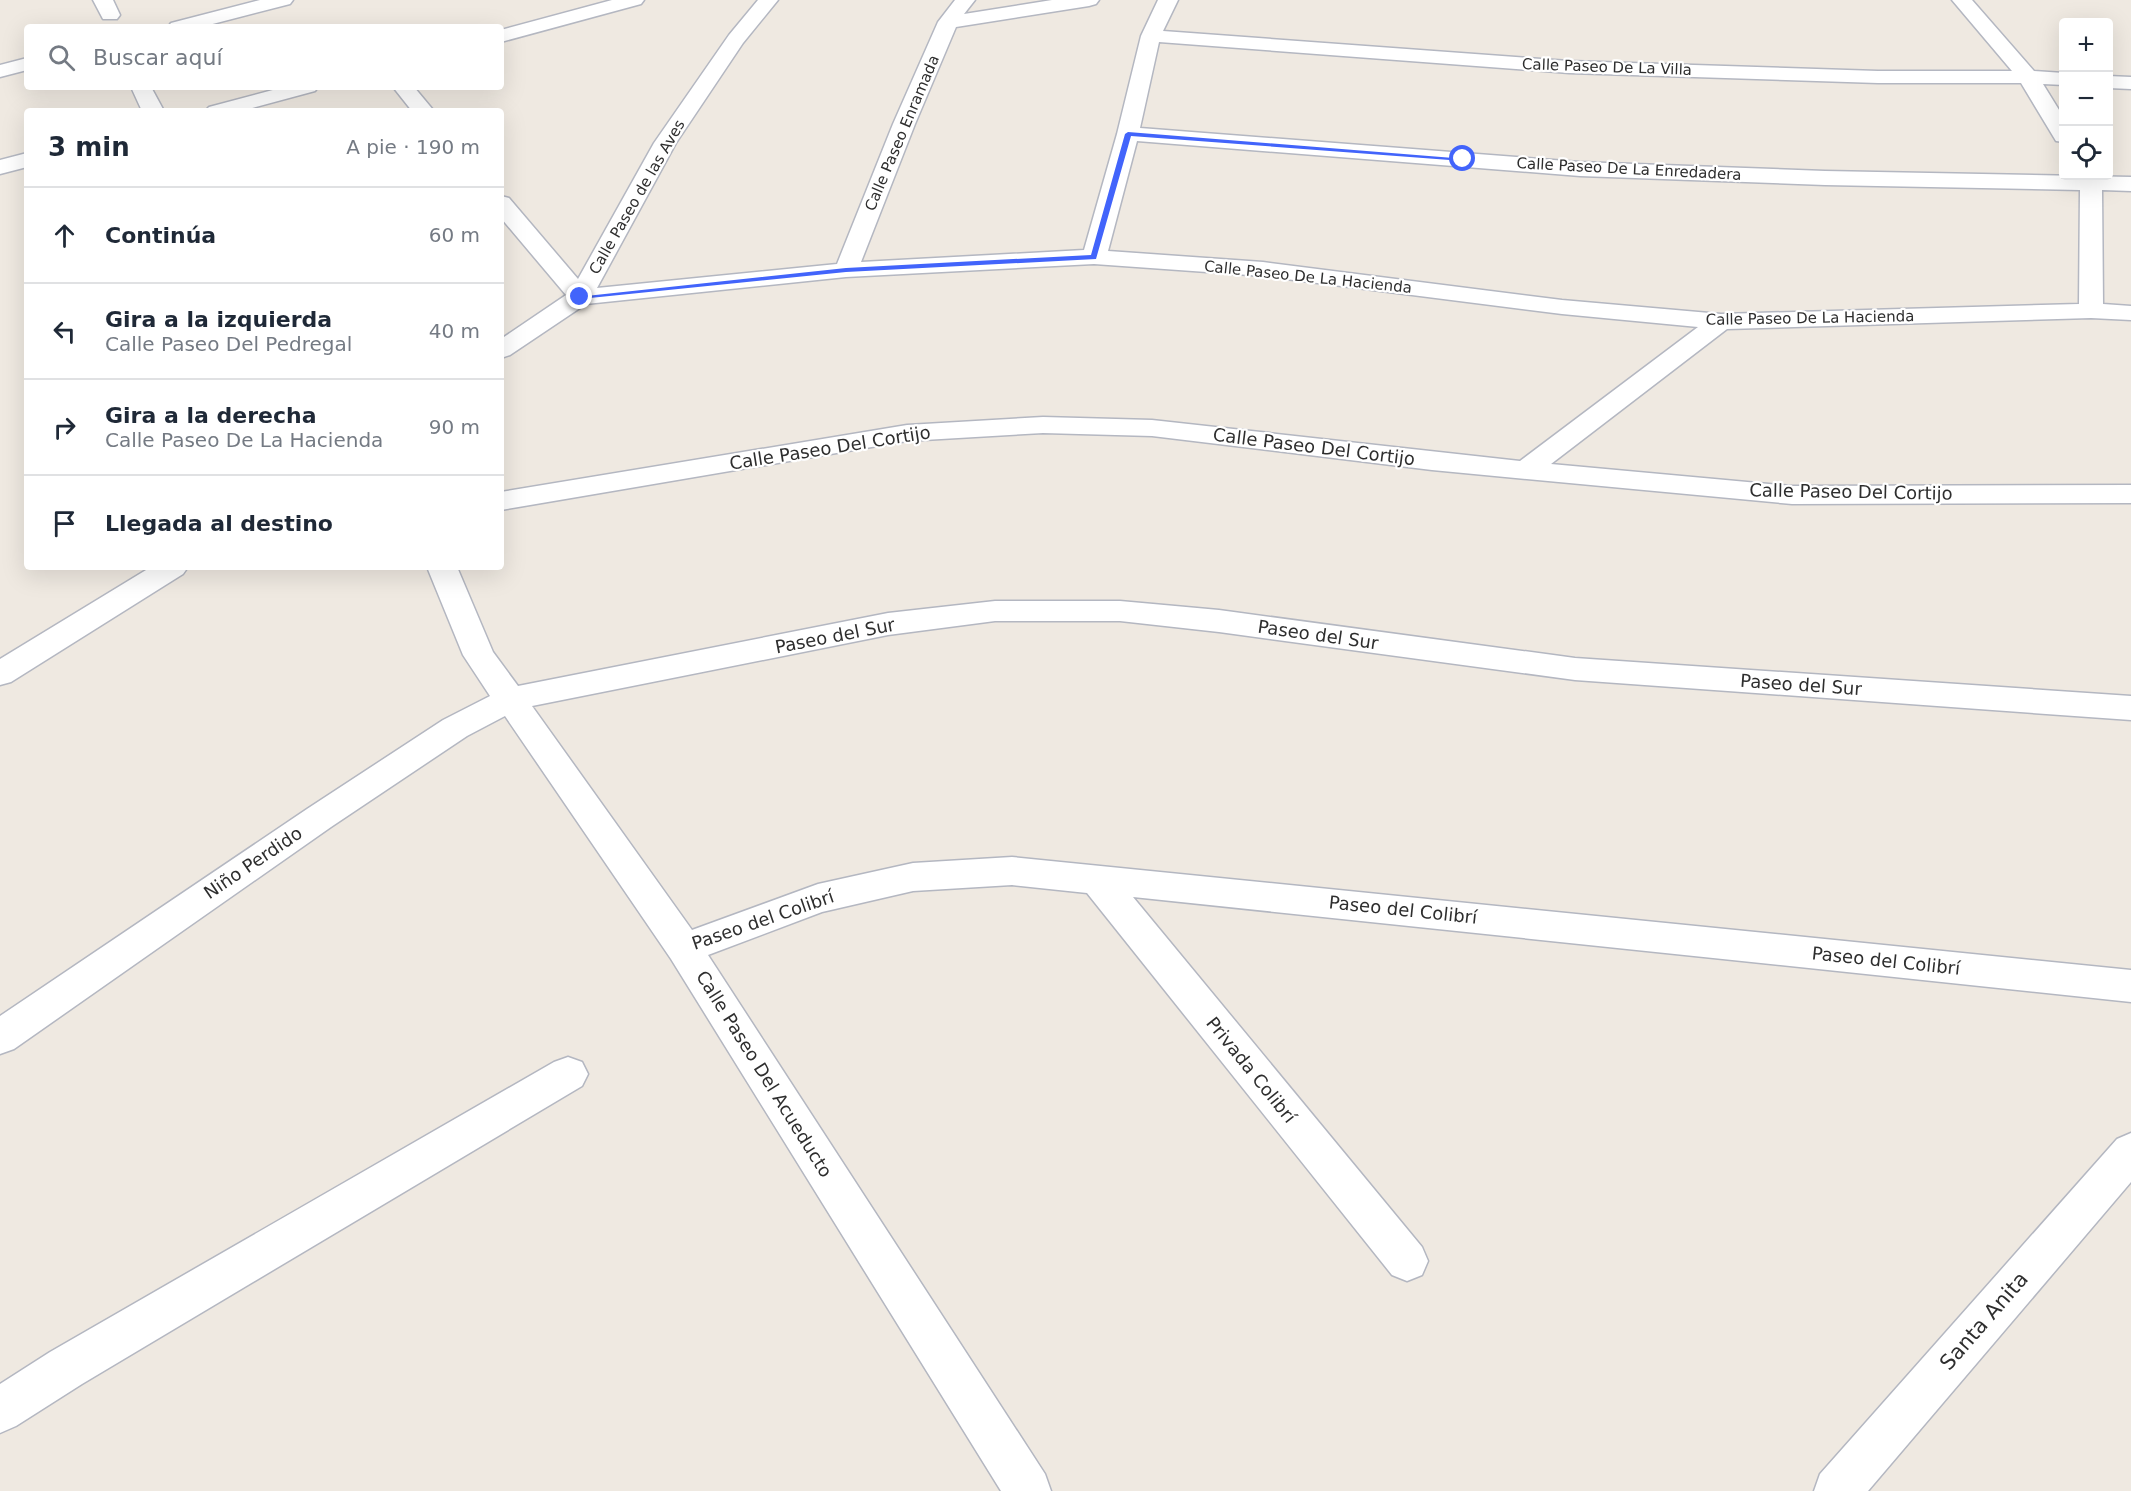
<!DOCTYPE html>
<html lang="es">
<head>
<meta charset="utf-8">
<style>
	:root { --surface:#fff; --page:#f2f2f3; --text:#1f2937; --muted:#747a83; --line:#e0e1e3 }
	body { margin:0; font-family:"DejaVu Sans",sans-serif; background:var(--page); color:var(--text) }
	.controls { position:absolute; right:18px; top:18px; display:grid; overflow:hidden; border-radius:6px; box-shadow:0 6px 24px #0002 }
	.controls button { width:54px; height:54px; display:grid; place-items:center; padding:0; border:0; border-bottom:2px solid var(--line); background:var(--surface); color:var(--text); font:30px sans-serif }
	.stop { position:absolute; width:18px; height:18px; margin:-14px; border:4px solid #4264fb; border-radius:50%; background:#fff }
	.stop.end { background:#4264fb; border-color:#fff; box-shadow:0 2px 6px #0008 }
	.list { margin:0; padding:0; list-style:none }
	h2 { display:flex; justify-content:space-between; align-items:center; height:78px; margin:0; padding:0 24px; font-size:26px }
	h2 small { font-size:20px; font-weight:400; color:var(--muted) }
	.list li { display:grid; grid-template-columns:39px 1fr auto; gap:18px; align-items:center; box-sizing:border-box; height:96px; padding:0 24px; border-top:2px solid var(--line) }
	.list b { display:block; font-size:22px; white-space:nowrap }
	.list p { margin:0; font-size:20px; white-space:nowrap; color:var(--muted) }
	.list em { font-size:20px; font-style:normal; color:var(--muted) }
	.icon { flex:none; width:33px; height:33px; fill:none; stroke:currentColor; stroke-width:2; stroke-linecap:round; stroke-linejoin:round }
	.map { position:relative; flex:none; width:2131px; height:1491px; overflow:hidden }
	.search { position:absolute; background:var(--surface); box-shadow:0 6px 24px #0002; left:24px; top:24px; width:480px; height:66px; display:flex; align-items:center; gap:15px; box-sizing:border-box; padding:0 21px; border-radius:6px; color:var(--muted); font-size:22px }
	.panel { position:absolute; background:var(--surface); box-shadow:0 6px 24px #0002; left:24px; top:108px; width:480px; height:462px; border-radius:6px }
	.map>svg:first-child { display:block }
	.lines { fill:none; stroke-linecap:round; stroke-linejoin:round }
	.minor-casing { stroke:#b4b7c1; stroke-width:3 }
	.minor { fill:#fff; fill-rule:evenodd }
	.route { fill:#4264fb }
	.labels { text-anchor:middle; stroke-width:4.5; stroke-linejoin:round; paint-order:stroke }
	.far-street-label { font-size:15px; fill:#2e2e2e; stroke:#fff }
	.street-label { font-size:18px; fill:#2e2e2e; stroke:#fff }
	.near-street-label { font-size:21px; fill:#2e2e2e; stroke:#fff }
</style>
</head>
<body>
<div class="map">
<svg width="2131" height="1491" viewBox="0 0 2131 1491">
	<rect width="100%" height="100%" fill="#efe9e1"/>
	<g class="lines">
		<g class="minor-casing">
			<path id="minor" d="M93,0H113L120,15L117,19H103Z
				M260,0H293L290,4L201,27H168L171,23Z
				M612,0H644L641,4L501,42V30Z
				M758,0H778L743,43L676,143L597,288L837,264L893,124L938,22L955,0H975L964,14L1052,0H1099L1096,4L1089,6L956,27L915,124L861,262L1084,250L1117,134L1141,36L1158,0H1178L1163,31L1569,61L1878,71H2012L1952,0H1972L2034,71L2064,73V85L2043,84L2064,118V142L2056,141L2021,83H1878L1569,73L1159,42L1140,128L1580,162L1825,171L2131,177V191L2102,190L2103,304L2131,306V320L2091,318L1727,329L1551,464L1792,486L2131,485V503L1792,504L1432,470L1152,436L1043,433L907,441L501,510V492L907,425L1043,417L1152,420L1520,461L1698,327L1562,314L1263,276L1094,264L846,277L586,304L510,355L501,358V339L566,295L501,218V196L509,198L578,279L654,143L729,35ZM1137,141L1580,176L1825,185L2080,190L2079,304L1721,314L1562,300L1263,262L1108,251Z
				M27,58V70L0,77V65Z
				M2108,76L2131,77V89L2108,88Z
				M131,87H151L164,111H142Z
				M284,87H318L315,91L241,111H205L209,107Z
				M393,87H414L434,111H412Z
				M27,153V167L0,174V160Z
				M151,567H188L183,574L11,682L0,685V659Z
				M427,567H457L493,652L518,686L888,613L995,601H1120L1219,610L1575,658L2131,696V720L1575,680L1219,632L1120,621H995L888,635L532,706L692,930L818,884L913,863L1012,857L2131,970V1002L1133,897L1422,1247L1428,1261L1422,1275L1407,1281L1392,1275L1087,893L1012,885L913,891L822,912L708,955L1045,1474L1051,1491H1001L671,959L505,716L467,736L331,827L14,1049L0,1054V1016L307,809L443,720L490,696L463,655Z
				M568,1057L582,1062L588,1074L582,1086L82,1384L16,1426L0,1433V1384L50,1352L554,1062Z
				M2131,1133V1182L1868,1491H1814L1820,1474L2117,1139Z"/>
		</g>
		<use href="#minor" class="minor"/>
	</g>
	<path class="route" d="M1128,132L1466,159L1463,161L1131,136L1096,259L846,272L580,299L577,297L846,268L1091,255L1125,134Z"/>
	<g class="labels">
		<g class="far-street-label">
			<text transform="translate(1607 67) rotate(2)" y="5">Calle Paseo De La Villa</text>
			<text transform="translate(902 133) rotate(-67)" y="5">Calle Paseo Enramada</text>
			<text transform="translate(1629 169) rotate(3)" y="5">Calle Paseo De La Enredadera</text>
			<text transform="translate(637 197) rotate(-60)" y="5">Calle Paseo de las Aves</text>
			<text transform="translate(1308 277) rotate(6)" y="5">Calle Paseo De La Hacienda</text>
			<text transform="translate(1810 318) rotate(-1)" y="5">Calle Paseo De La Hacienda</text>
		</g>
		<g class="street-label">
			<text transform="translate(1314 447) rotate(7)" y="6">Calle Paseo Del Cortijo</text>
			<text transform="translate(830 448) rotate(-9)" y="6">Calle Paseo Del Cortijo</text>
			<text transform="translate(1851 492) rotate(1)" y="6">Calle Paseo Del Cortijo</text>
			<text transform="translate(1318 635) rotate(8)" y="6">Paseo del Sur</text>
			<text transform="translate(835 636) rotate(-11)" y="6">Paseo del Sur</text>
			<text transform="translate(1801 685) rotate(4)" y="6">Paseo del Sur</text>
			<text transform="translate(253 863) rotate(-34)" y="6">Niño Perdido</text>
			<text transform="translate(1403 910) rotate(6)" y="6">Paseo del Colibrí</text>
			<text transform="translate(763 920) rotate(-19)" y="6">Paseo del Colibrí</text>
			<text transform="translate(1886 961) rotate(6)" y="6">Paseo del Colibrí</text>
			<text transform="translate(1251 1070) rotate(51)" y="6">Privada Colibrí</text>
			<text transform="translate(764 1074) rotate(58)" y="6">Calle Paseo Del Acueducto</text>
		</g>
		<g class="near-street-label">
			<text transform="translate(1984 1321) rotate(-49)" y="7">Santa Anita</text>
		</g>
	</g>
</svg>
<div class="controls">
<button>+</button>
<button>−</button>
<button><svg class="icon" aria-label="locate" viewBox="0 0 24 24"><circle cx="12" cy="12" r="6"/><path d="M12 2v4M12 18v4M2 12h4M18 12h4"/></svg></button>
</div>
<div class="stop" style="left:1463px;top:159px"></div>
<div class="stop end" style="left:580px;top:297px"></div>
<div class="search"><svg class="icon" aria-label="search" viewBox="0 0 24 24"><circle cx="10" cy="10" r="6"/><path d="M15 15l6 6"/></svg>Buscar aquí</div>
<section class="panel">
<h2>3 min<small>A pie · 190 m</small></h2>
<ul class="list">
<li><svg class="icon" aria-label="ahead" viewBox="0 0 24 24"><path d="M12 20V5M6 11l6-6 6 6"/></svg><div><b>Continúa</b></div><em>60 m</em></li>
<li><svg class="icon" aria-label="left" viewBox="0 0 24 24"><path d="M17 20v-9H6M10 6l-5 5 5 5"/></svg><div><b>Gira a la izquierda</b><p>Calle Paseo Del Pedregal</p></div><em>40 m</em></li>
<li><svg class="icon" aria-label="right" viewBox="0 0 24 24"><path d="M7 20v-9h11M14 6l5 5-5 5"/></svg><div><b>Gira a la derecha</b><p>Calle Paseo De La Hacienda</p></div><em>90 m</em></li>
<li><svg class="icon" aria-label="arrive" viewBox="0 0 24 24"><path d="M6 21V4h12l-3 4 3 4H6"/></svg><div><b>Llegada al destino</b></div></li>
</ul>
</section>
</div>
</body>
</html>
